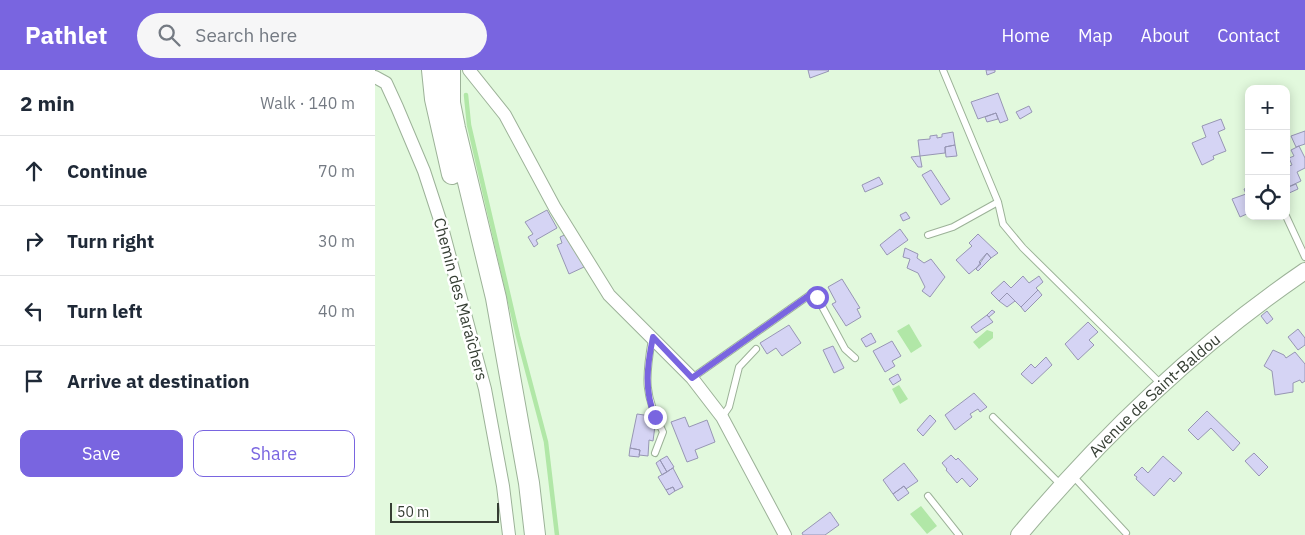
<!DOCTYPE html>
<html lang="en">
<head>
<meta charset="utf-8">
<style>
	:root { --surface:#fff; --page:#f6f6f7; --text:#1f2937; --muted:#747a83; --line:#e0e1e3; --accent:#7965e0 }
	body { margin:0; font-family:"IBM Plex Sans",sans-serif; background:var(--page); color:var(--text) }
	.controls { position:absolute; right:15px; top:15px; display:grid; overflow:hidden; border-radius:10px; box-shadow:0 2px 12px #0003 }
	.controls button { width:45px; height:45px; display:grid; place-items:center; padding:0; border:0; border-bottom:1px solid var(--line); background:var(--surface); color:var(--text); font:25px sans-serif }
	.scale { position:absolute; left:15px; bottom:12px; width:109px; box-sizing:border-box; padding-left:5px; border:2px solid #353e33; border-top:0; font-size:14px; line-height:18px; white-space:nowrap; color:#353e33; -webkit-text-stroke:4px #fff; paint-order:stroke }
	.stop { position:absolute; width:15px; height:15px; margin:-11px; border:4px solid #7965e0; border-radius:50%; background:#fff }
	.stop.end { background:#7965e0; border-color:#fff; box-shadow:0 1px 5px #0008 }
	.list { margin:0; padding:0; list-style:none }
	h2 { display:flex; justify-content:space-between; align-items:center; height:65px; margin:0; padding:0 20px; font-size:21px }
	h2 small { font-size:16px; font-weight:400; color:var(--muted) }
	.list li { display:grid; grid-template-columns:32px 1fr auto; gap:15px; align-items:center; box-sizing:border-box; height:70px; padding:0 20px; border-top:1px solid var(--line) }
	.list b { display:block; font-size:19px; white-space:nowrap }
	.list em { font-size:16px; font-style:normal; color:var(--muted) }
	.actions { display:flex; gap:10px; padding:15px 20px }
	.actions a { flex:1; padding:11px 0; border:1px solid var(--accent); border-radius:10px; text-align:center; font-size:18px; color:var(--accent) }
	.actions .main { background:var(--accent); color:#fff }
	.icon { flex:none; width:28px; height:28px; fill:none; stroke:currentColor; stroke-width:2; stroke-linecap:round; stroke-linejoin:round }
	.map { position:relative; flex:none; width:930px; height:465px; overflow:hidden }
	header { display:flex; align-items:center; gap:30px; box-sizing:border-box; height:70px; padding:0 25px; background:var(--accent); color:#fff }
	header strong { font-size:24px }
	nav { display:flex; gap:28px; margin-inline-start:auto; font-size:18px }
	.search { width:350px; height:45px; background:var(--page); display:flex; align-items:center; gap:12px; box-sizing:border-box; padding:0 18px; border-radius:28px; color:var(--muted); font-size:19px }
	main { display:flex }
	aside { flex:1; background:var(--surface) }
	.map>svg:first-child { display:block }
	.water { fill:#b1e7a7 }
	.lines { fill:none; stroke-linecap:round; stroke-linejoin:round }
	.stream { stroke:#b1e7a7; stroke-width:4.5 }
	.building { fill:#d5d4f4; stroke:#9796b4 }
	.service-casing { stroke:#9cb298; stroke-width:8 }
	.minor-casing { stroke:#9cb298; stroke-width:14 }
	.tertiary-casing { stroke:#9cb298; stroke-width:18 }
	.primary-casing { stroke:#9cb298; stroke-width:22 }
	.service { stroke:#fff; stroke-width:6 }
	.minor { stroke:#fff; stroke-width:12 }
	.tertiary { stroke:#fff; stroke-width:16 }
	.primary { stroke:#fff; stroke-width:20 }
	.route { stroke:#7965e0; stroke-width:6 }
	.labels { text-anchor:middle; stroke-width:5; stroke-linejoin:round; paint-order:stroke }
	.street-label { font-size:16px; fill:#353e33; stroke:#fff }
</style>
</head>
<body>
<header>
<strong>Pathlet</strong>
<div class="search"><svg class="icon" aria-label="search" viewBox="0 0 24 24"><circle cx="10" cy="10" r="6"/><path d="M15 15l6 6"/></svg>Search here</div>
<nav><a>Home</a><a>Map</a><a>About</a><a>Contact</a></nav>
</header>
<main>
<aside>
<h2>2 min<small>Walk · 140 m</small></h2>
<ul class="list">
<li><svg class="icon" aria-label="ahead" viewBox="0 0 24 24"><path d="M12 20V5M6 11l6-6 6 6"/></svg><div><b>Continue</b></div><em>70 m</em></li>
<li><svg class="icon" aria-label="right" viewBox="0 0 24 24"><path d="M7 20v-9h11M14 6l5 5-5 5"/></svg><div><b>Turn right</b></div><em>30 m</em></li>
<li><svg class="icon" aria-label="left" viewBox="0 0 24 24"><path d="M17 20v-9H6M10 6l-5 5 5 5"/></svg><div><b>Turn left</b></div><em>40 m</em></li>
<li><svg class="icon" aria-label="arrive" viewBox="0 0 24 24"><path d="M6 21V4h12l-3 4 3 4H6"/></svg><div><b>Arrive at destination</b></div></li>
</ul>
<div class="actions"><a class="main">Save</a><a>Share</a></div>
</aside>
<div class="map">
<svg width="930" height="465" viewBox="0 0 930 465">
	<rect width="100%" height="100%" fill="#e2f9dd"/>
	<path class="water" d="M534,254L547,276L536,283L522,261Z
		M612,260L618,262V268L604,279L598,272Z
		M524,315L533,329L525,334L517,319Z
		M546,436L562,456L552,464L535,444Z"/>
	<g class="lines">
		<path class="stream" d="M91,25L94,55L143,266L171,372L182,465"/>
	</g>
	<path class="building" d="M433,0H453L454,1L435,8Z
		M611,0H620V2L612,5Z
		M623,23L633,50L625,53L621,43L603,49L596,32Z
		M654,36L657,42L645,49L641,42Z
		M621,43L623,49L612,52L610,47Z
		M846,49L850,59L843,62L851,81L838,86L839,89L827,95L817,73L831,67L827,56Z
		M930,61V74L921,77L916,66Z
		M578,62L580,75L570,77V83L545,86L543,70L555,69V66L562,65V68L567,67V64Z
		M580,75L582,86L571,87L570,77Z
		M924,76L930,88V98L922,102L926,111L911,118V97L917,95L914,88L919,86L916,80Z
		M545,86L547,97H543L536,87Z
		M556,100L575,129L566,135L547,105Z
		M504,107L508,114L490,122L487,115Z
		M921,114L923,119L912,124L911,118Z
		M874,117V143L865,147L857,129L871,124L869,119Z
		M172,140L182,158L161,170L163,174L159,177L153,167L158,164L150,152Z
		M531,142L535,148L528,151L525,145Z
		M525,159L533,170L512,185L505,175Z
		M194,163L209,197L194,204L182,175L187,173L185,167Z
		M603,164L623,183L616,188L612,183L604,192L606,194L594,204L581,190L597,176L594,173Z
		M530,178L543,184L542,188L549,193L556,189L570,207L555,227L547,221L550,217L543,203L532,198L535,189L528,187Z
		M612,183L616,188L603,201L601,199Z
		M648,206L654,213L664,206L668,212L661,218L663,220L646,237L632,223L624,231L616,223L629,211L636,218Z
		M467,209L485,238L482,239L486,247L471,256L457,234L461,232L453,217Z
		M663,220L667,225L650,242L646,237Z
		M632,223L640,231L632,237L624,231Z
		M617,240L620,242L614,247L612,245Z
		M892,241L898,249L892,254L886,246Z
		M612,245L618,252L601,263L596,257Z
		M713,252L723,262L714,270L719,275L703,290L690,274Z
		M414,255L426,273L407,286L401,278L392,284L385,273Z
		M923,259L930,268V275L923,280L913,267Z
		M496,263L501,272L491,277L486,269Z
		M517,271L526,286L517,291L520,296L510,302L498,281Z
		M458,276L469,298L459,303L448,280Z
		M898,280L909,285L911,288L920,282L930,294V311L927,313L925,310L918,313V322L900,325L897,301L889,296Z
		M671,287L677,295L657,314L646,304L656,294L660,298Z
		M523,304L526,310L518,315L514,309Z
		M599,323L612,337L605,342L603,339L595,344L597,347L580,360L570,345Z
		M832,341L865,373L858,381L836,358L823,370L813,360Z
		M262,344L276,346L275,355L280,356L278,371L274,370L273,386L264,385L265,380L255,378Z
		M555,345L561,351L548,366L542,360Z
		M310,347L314,357L332,350L340,372L320,380L323,388L312,392L296,352Z
		M255,378L265,380L264,387L254,386Z
		M879,383L893,397L884,406L870,391Z
		M576,385L581,390L583,388L603,409L595,417L587,408L582,413L571,400L572,399L567,393Z
		M292,386L299,397L292,402L285,390Z
		M788,386L807,403L799,412L795,408L779,426L761,409L762,407L759,405L767,397L773,403Z
		M285,390L292,402L287,405L281,393Z
		M529,393L543,411L531,419L529,416L518,424L508,410Z
		M298,398L308,417L300,421L298,417L291,420L283,407Z
		M529,416L534,423L523,431L518,424Z
		M298,417L300,421L294,425L291,420Z
		M455,442L464,455L450,465H428L427,463Z"/>
	<g class="lines">
		<g class="service-casing">
			<path id="service" d="M568,0L623,132L628,154L648,178L786,314
				M911,146L930,187
				M553,165L578,157L623,132
				M277,269C270,309 269,325 288,362L280,383
				M317,308L436,224L442,227L470,279L480,288
				M347,347L354,337L364,297L381,279
				M618,347L686,415
				M698,406L751,463
				M553,426L584,465"/>
		</g>
		<g class="minor-casing">
			<path id="minor" d="M94,0L130,45L180,138L234,225L317,308L347,347L410,465
				M0,7L11,13L22,37L49,101L65,150L110,319L128,416L134,465"/>
		</g>
		<g class="tertiary-casing">
			<g id="tertiary">
				<path id="s1" d="M644,465C727,366 823,274 930,201"/>
			</g>
		</g>
		<g class="primary-casing">
			<path id="primary" d="M57,0L60,29L77,104
				M75,0V33L80,58L121,228L154,413L160,465"/>
		</g>
		<use href="#service" class="service"/>
		<use href="#minor" class="minor"/>
		<use href="#tertiary" class="tertiary"/>
		<use href="#primary" class="primary"/>
	</g>
	<g class="lines">
		<path class="route" d="M280,347C269,320 272,296 278,267L317,308L436,224L442,227"/>
	</g>
	<g class="labels">
		<g class="street-label">
			<text transform="translate(86 229) rotate(75)" y="6">Chemin des Maraîchers</text>
			<text dy="6" stroke="none"><textPath href="#s1" startOffset="195">Avenue de Saint-Baldou</textPath></text>
		</g>
	</g>
</svg>
<div class="controls">
<button>+</button>
<button>−</button>
<button><svg class="icon" aria-label="locate" viewBox="0 0 24 24"><circle cx="12" cy="12" r="6"/><path d="M12 2v4M12 18v4M2 12h4M18 12h4"/></svg></button>
</div>
<div class="scale">50 m</div>
<div class="stop" style="left:442px;top:227px"></div>
<div class="stop end" style="left:280px;top:347px"></div>
</div>
</main>
</body>
</html>
